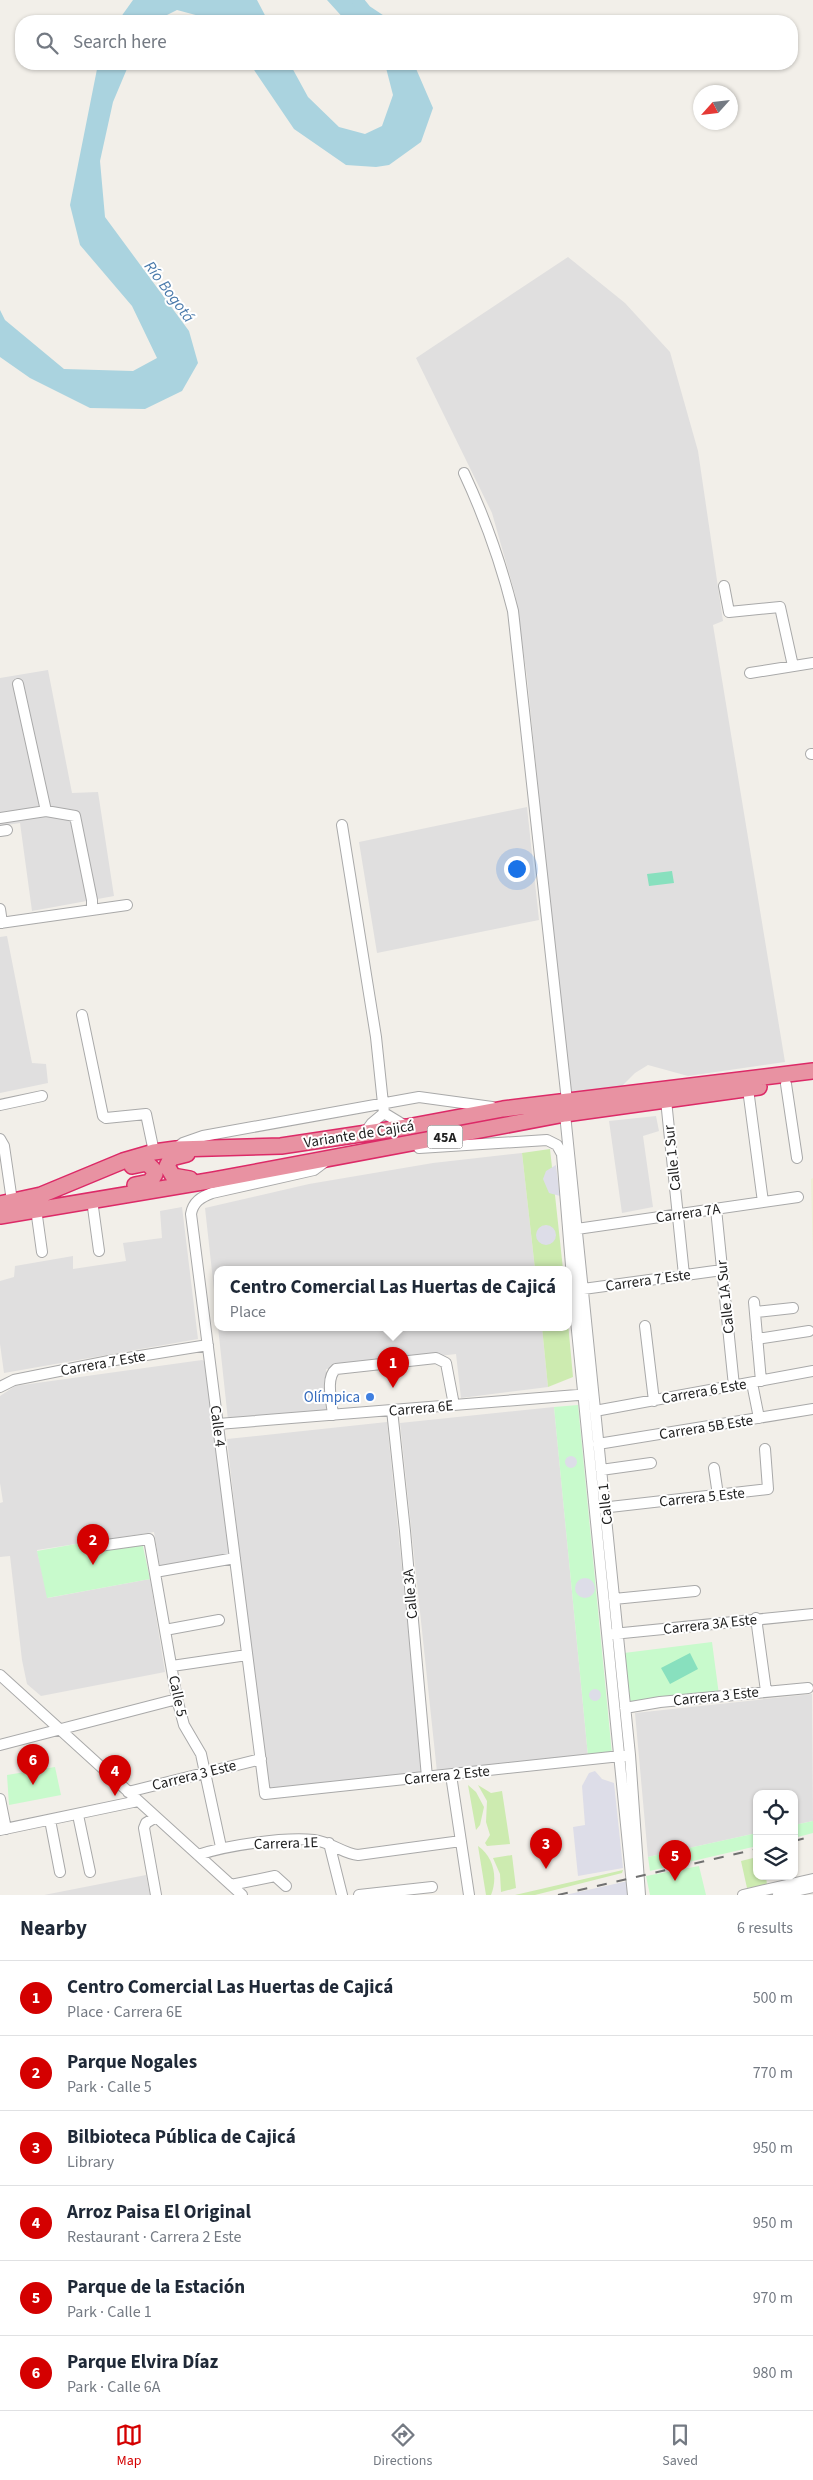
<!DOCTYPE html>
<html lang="en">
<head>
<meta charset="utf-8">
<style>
	:root { --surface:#fff; --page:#f2f2f3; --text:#1f2937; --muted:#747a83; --line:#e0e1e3; --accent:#d40000 }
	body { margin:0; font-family:"Source Sans 3",sans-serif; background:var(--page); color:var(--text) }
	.controls { position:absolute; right:15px; bottom:15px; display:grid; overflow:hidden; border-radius:10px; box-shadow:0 1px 4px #0004 }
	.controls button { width:45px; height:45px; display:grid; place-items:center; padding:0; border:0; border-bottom:1px solid var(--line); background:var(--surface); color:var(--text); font:25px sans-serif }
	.compass { position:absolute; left:693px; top:85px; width:45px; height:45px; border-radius:50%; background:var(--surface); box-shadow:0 1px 4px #0004; rotate:243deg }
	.you { position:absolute; left:516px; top:868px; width:18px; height:18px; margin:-12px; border:4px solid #fff; border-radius:50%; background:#1a73e8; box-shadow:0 0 0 8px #1a73e833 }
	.badge { display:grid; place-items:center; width:32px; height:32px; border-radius:50%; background:var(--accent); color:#fff; font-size:16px; font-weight:700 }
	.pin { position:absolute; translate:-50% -41px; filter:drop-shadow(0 1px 2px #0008) }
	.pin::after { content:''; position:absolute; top:26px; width:18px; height:15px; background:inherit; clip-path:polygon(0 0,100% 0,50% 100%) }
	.popup { position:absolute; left:214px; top:1266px; width:358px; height:65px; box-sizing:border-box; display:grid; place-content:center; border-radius:10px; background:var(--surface); filter:drop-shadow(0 1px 4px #0005); font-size:16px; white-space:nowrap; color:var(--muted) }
	.popup b { font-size:19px; color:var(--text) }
	.popup::after { content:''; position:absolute; left:50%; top:100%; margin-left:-10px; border:10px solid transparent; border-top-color:var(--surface) }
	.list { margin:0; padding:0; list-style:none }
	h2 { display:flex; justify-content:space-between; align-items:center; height:65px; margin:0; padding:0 20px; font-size:21px }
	h2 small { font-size:16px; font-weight:400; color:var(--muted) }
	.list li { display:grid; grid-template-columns:32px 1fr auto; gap:15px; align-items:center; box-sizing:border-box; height:75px; padding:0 20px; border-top:1px solid var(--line) }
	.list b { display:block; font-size:19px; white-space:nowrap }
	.list p { margin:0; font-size:16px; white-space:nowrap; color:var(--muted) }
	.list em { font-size:16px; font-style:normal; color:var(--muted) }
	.icon { flex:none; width:28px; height:28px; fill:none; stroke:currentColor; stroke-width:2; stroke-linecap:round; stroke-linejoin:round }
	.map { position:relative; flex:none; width:813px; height:1895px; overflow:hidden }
	.search { position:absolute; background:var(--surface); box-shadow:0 1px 4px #0004; left:15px; right:15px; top:15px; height:55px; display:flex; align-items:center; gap:12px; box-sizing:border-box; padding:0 18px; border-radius:20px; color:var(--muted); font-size:19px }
	.sheet { height:515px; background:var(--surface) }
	nav { display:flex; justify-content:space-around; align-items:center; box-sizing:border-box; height:70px; border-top:1px solid var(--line); background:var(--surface); font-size:14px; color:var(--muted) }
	nav a { display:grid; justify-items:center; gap:2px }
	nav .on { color:var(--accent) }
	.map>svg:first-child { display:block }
	.residential { fill:#e0dfdf }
	.farmland { fill:#eef0d5 }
	.grass { fill:#cdebb0 }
	.park { fill:#c8facc }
	.pitch { fill:#88e0be }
	.plaza { fill:#dddde8 }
	.water { fill:#aad3df }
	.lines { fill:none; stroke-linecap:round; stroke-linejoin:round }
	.river { stroke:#aad3df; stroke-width:12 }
	.minor-casing { stroke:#a9a9a9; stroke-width:12 }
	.highway-casing { stroke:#dc2a67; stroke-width:18 }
	.minor { stroke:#fff; stroke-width:10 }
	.highway { stroke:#e892a2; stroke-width:15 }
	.rail { stroke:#707070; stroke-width:2; stroke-dasharray:10 10; stroke-linecap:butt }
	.shop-dot { fill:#3f7fe0; stroke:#fff; stroke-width:2 }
	.labels { text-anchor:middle; stroke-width:4; stroke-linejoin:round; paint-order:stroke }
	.shield { fill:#fff; stroke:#646464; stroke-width:1 }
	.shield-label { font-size:14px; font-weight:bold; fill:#222 }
	.street-label { font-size:15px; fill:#222; stroke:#fff }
	.shop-label { font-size:15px; fill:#366cbe; stroke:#fff; text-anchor:end }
	.water-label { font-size:16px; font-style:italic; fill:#4a7aab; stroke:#fff }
</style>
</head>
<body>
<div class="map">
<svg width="813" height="1895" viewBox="0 0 813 1895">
	<rect width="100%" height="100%" fill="#f2efe9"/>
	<path class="residential" d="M568,257L625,303L670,352L698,451L723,621L713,625L785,1062L688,1076L648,1065L635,1073L618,1090L569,1097L527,677L515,594L492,513L416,358Z
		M48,670L72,793L98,792L114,896L32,911L20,823L0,826V678Z
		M527,807L539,920L377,953L359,842Z
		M7,936L32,1063L46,1064L48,1083L0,1093V937Z
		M656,1116L659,1131L643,1136L653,1207L622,1213L609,1121Z
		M522,1153L535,1269H218V1326L205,1208L309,1184L433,1163Z
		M182,1207L198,1339L4,1373L0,1344V1281L14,1277L15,1266L73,1256V1269L126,1261L123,1243L162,1238L160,1211Z
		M218,1327H542L548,1387L461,1398L456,1354L326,1369L331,1411L228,1420Z
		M202,1360L204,1361L231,1554L160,1567L154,1532L37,1550L48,1598L150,1579L165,1672L41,1696L27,1684L22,1660L10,1556L0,1557V1503L3,1502L0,1483V1396L15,1386Z
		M554,1407L588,1756L437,1772L400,1423Z
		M387,1422L423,1772L269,1788L246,1611L227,1439Z
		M812,1694L813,1821L794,1825V1794H757V1833L648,1857L635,1713Z
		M146,1875L150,1895H44Z"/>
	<path class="farmland" d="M813,1178V1259L811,1179Z"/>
	<path class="grass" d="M550,1149L563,1269H535L522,1153Z
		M568,1323L573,1377L548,1387L542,1327H568Z
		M468,1785L476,1792L484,1807L480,1825L476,1830Z
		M478,1785L491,1793L502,1791L510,1844L487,1846L485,1843L490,1835L486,1822L487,1801Z
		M478,1846C494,1857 498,1878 491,1895H486Z
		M512,1855L516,1888L501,1892L500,1874L493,1858Z
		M757,1857V1876H766L767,1885L747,1888L741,1861Z
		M623,1870L622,1873L535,1895H515Z"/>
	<path class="park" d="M578,1405L612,1754L588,1756L554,1407Z
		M142,1542L150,1579L47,1598L37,1551L76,1544L88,1552Z
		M712,1642L719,1695L630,1704L624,1653Z
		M55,1767L61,1795L9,1805L7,1775Z
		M813,1821V1833L794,1838V1825Z
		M757,1833V1846L650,1871L648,1857Z
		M699,1866L706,1895H650L646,1876Z"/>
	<path class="pitch" d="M672,871L674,883L649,886L647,874Z
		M690,1653L698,1669L670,1684L661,1668Z"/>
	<path class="plaza" d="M556,1165V1166L560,1196L549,1193L543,1179L546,1171Z
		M536 1235a10 10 0 1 1 20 0a10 10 0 1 1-20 0Z
		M565 1462a6 6 0 1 1 12 0a6 6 0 1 1-12 0Z
		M575 1588a10 10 0 1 1 20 0a10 10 0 1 1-20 0Z
		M589 1695a6 6 0 1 1 12 0a6 6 0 1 1-12 0Z
		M595,1771L602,1779L614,1783L623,1868L578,1876L573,1827L585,1825L582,1786L589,1773Z
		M628,1881L629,1895H565Z"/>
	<path class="water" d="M133,0H257L268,21H218L177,10L155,21H118Z
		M327,0H362L379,21H346Z
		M98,64H129L113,102L100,161L105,217L189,331L198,363L182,391L145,409L90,408L30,378L0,357V310L5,320L64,369L133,371L157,358L132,306L80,245L70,205Z
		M250,64H290L308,97L339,127L365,134L382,126L393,95L385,64H414L433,108L421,142L389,165L376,167L346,165L294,129Z"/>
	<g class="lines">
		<path class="river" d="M357,0L366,11L381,21"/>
		<g class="minor-casing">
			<path id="minor" d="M464,473C485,518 501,563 513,611L567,1101
				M724,586L729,612L780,607L793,666
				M750,673L813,663
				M18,684L46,811
				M811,754H813
				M0,818L46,811L75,816L92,900V910
				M342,825L376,1037L384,1113
				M0,831L7,830
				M0,909L2,923
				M0,923L127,905
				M82,1015L103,1116L106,1118L146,1114L154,1152
				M786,1084L797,1158
				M748,1089L763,1202
				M666,1100L684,1275
				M0,1105L42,1096
				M384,1113L407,1127
				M565,1114L630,1755L640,1895
				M364,1134L372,1123L384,1113
				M0,1139L4,1146L12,1201
				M176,1148L183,1143L203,1136L419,1097L492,1107
				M419,1148L547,1140L557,1145L562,1154L573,1290L633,1895
				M326,1161L314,1170L212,1193C201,1197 193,1202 191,1214L265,1794L630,1755
				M92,1200L99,1251
				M36,1209L42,1252
				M716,1209L734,1386
				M577,1229L798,1197
				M576,1290L722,1270
				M754,1302L761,1381
				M756,1312L793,1308
				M645,1326L654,1401
				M757,1339L809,1331
				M752,1383L759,1418
				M0,1387L14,1380L109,1361L208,1345
				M392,1410L405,1531L427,1777
				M595,1411L813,1371
				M333,1415C332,1402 325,1378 336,1369L436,1358L446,1363L454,1405
				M218,1424L590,1394
				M598,1444L813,1409
				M714,1468L718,1495
				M601,1470L651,1463
				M601,1508L768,1489L765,1449
				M92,1547L149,1539L177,1699L184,1725L201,1754L221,1847
				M155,1572L235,1558
				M614,1599L695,1591
				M756,1618L766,1691
				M165,1630L219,1620
				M613,1634L813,1614
				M172,1666L247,1655
				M0,1675L242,1895
				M625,1708L660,1702L808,1688
				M0,1745L177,1699
				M451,1775L469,1895
				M128,1792L261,1759
				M0,1799L6,1829
				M78,1815L90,1872
				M156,1817L146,1823L144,1828L156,1895
				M50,1820L60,1872
				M0,1830L138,1801
				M329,1843L342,1895
				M198,1855C227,1845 284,1837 314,1840C331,1842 344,1854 358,1855L461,1841
				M231,1885L275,1876L286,1886
				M359,1895L432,1887
				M743,1895L813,1879
				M778,1895L813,1887"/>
		</g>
		<g class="highway-casing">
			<path id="highway" d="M187,1154L171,1158L167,1166L173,1176L190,1179
				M132,1166L147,1163L153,1169L155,1174L150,1182L135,1185
				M0,1204L41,1195L123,1161L154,1152L176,1149L281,1146L407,1127L503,1109L813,1071
				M0,1216L214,1180L565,1114L759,1087"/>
		</g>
		<use href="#minor" class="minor"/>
		<use href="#highway" class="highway"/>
		<path class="rail" d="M794,1841L813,1836
			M558,1895L757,1849"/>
	</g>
	<circle class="shop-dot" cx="370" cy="1397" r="5"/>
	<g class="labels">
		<rect class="shield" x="427.5" y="1125.5" width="35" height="23" rx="4"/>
		<g class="shield-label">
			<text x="445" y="1142">45A</text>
		</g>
		<g class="street-label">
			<text transform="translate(359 1134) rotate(-9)" y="5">Variante de Cajicá</text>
			<text transform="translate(672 1158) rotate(-96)" y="5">Calle 1 Sur</text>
			<text transform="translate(688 1213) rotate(-8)" y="5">Carrera 7A</text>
			<text transform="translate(648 1280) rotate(-8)" y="5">Carrera 7 Este</text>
			<text transform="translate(725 1297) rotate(-96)" y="5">Calle 1A Sur</text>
			<text transform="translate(103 1363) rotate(-10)" y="5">Carrera 7 Este</text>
			<text transform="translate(704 1391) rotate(-10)" y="5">Carrera 6 Este</text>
			<text transform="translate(421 1408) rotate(-5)" y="5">Carrera 6E</text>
			<text transform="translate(218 1426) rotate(83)" y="5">Calle 4</text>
			<text transform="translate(706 1427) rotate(-9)" y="5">Carrera 5B Este</text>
			<text transform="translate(702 1497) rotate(-6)" y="5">Carrera 5 Este</text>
			<text transform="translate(605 1504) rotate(-96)" y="5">Calle 1</text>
			<text transform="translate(410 1594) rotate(-95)" y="5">Calle 3A</text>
			<text transform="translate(710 1624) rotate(-6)" y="5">Carrera 3A Este</text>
			<text transform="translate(178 1696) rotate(78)" y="5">Calle 5</text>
			<text transform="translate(716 1696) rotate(-6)" y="5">Carrera 3 Este</text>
			<text transform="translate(194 1775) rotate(-14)" y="5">Carrera 3 Este</text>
			<text transform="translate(447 1775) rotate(-6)" y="5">Carrera 2 Este</text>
			<text transform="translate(286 1843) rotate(-2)" y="5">Carrera 1E</text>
		</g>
		<g class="shop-label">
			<text x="360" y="1402">Olímpica</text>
		</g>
		<g class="water-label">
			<text transform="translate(170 291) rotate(53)" y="6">Río Bogotá</text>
		</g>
	</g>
</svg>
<div class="controls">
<button><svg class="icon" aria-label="locate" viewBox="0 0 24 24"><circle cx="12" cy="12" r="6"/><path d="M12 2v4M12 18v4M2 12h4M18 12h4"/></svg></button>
<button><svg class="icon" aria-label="layers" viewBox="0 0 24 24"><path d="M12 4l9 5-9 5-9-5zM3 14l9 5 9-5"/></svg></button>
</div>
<svg class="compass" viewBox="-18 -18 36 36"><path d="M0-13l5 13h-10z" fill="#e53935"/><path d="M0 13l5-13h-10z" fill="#747a83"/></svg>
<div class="you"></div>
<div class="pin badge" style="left:393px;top:1388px">1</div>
<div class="popup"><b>Centro Comercial Las Huertas de Cajicá</b>Place</div>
<div class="pin badge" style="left:93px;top:1565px">2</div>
<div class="pin badge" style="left:546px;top:1869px">3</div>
<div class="pin badge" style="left:115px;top:1796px">4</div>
<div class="pin badge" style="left:675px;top:1881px">5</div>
<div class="pin badge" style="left:33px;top:1785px">6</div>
<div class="search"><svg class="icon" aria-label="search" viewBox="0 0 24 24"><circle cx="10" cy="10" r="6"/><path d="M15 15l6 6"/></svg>Search here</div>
</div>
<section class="sheet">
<h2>Nearby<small>6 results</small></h2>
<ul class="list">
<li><span class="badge">1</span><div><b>Centro Comercial Las Huertas de Cajicá</b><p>Place · Carrera 6E</p></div><em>500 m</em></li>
<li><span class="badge">2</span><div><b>Parque Nogales</b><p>Park · Calle 5</p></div><em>770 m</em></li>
<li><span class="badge">3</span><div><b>Bilbioteca Pública de Cajicá</b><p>Library</p></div><em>950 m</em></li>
<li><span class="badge">4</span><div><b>Arroz Paisa El Original</b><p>Restaurant · Carrera 2 Este</p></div><em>950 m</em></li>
<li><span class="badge">5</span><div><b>Parque de la Estación</b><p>Park · Calle 1</p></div><em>970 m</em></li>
<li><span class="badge">6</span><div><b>Parque Elvira Díaz</b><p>Park · Calle 6A</p></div><em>980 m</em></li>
</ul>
</section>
<nav>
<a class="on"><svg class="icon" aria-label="map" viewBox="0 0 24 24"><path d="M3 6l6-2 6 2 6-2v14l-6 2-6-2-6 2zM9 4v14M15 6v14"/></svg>Map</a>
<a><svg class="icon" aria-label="directions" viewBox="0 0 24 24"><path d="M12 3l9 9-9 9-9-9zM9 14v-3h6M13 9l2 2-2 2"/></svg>Directions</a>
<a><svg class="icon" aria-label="saved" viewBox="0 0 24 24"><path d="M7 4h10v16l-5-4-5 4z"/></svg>Saved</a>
</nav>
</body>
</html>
